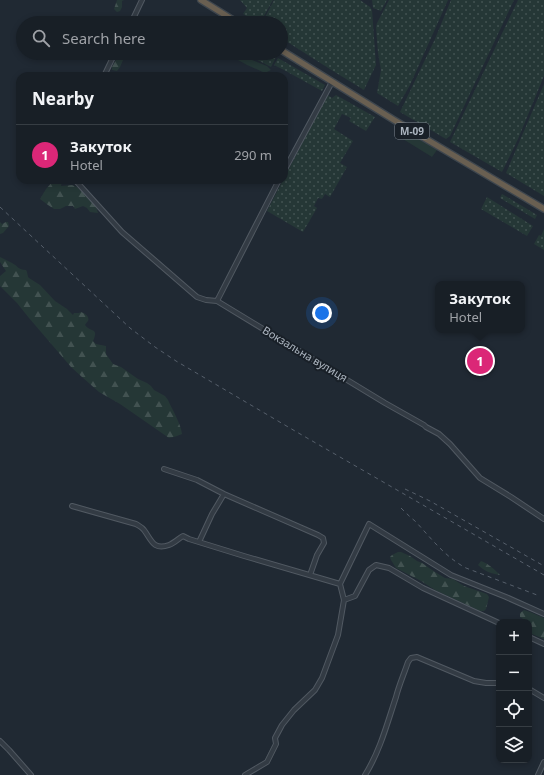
<!DOCTYPE html>
<html lang="en">
<head>
<meta charset="utf-8">
<style>
	:root { --surface:#181f26; --page:#252c32; --text:#f1f3f6; --muted:#9fa2a7; --line:#363d43; --accent:#db2777 }
	body { margin:0; font-family:"Noto Sans",sans-serif; background:var(--page); color:var(--text) }
	.controls { position:absolute; right:12px; bottom:12px; display:grid; overflow:hidden; border-radius:8px; box-shadow:0 2px 6px #0003 }
	.controls button { width:36px; height:36px; display:grid; place-items:center; padding:0; border:0; border-bottom:1px solid var(--line); background:var(--surface); color:var(--text); font:20px sans-serif }
	.you { position:absolute; left:322px; top:313px; width:14px; height:14px; margin:-10px; border:3px solid #fff; border-radius:50%; background:#1a73e8; box-shadow:0 0 0 6px #1a73e833 }
	.badge { display:grid; place-items:center; width:26px; height:26px; border-radius:50%; background:var(--accent); color:#fff; font-size:13px; font-weight:700 }
	.pin { position:absolute; translate:-50% -50%; border:2px solid #fff; box-shadow:0 1px 4px #0006 }
	.popup { position:absolute; left:435px; top:281px; width:90px; height:52px; box-sizing:border-box; display:grid; place-content:center; border-radius:8px; background:var(--surface); filter:drop-shadow(0 1px 3px #0005); font-size:13px; white-space:nowrap; color:var(--muted) }
	.popup b { font-size:15px; color:var(--text) }
	.popup::after { content:''; position:absolute; left:50%; top:100%; margin-left:-8px; border:8px solid transparent; border-top-color:var(--surface) }
	.list { margin:0; padding:0; list-style:none }
	h2 { display:flex; justify-content:space-between; align-items:center; height:52px; margin:0; padding:0 16px; font-size:17px }
	h2 small { font-size:13px; font-weight:400; color:var(--muted) }
	.list li { display:grid; grid-template-columns:26px 1fr auto; gap:12px; align-items:center; box-sizing:border-box; height:60px; padding:0 16px; border-top:1px solid var(--line) }
	.list b { display:block; font-size:15px; white-space:nowrap }
	.list p { margin:0; font-size:13px; white-space:nowrap; color:var(--muted) }
	.list em { font-size:13px; font-style:normal; color:var(--muted) }
	.icon { flex:none; width:22px; height:22px; fill:none; stroke:currentColor; stroke-width:2; stroke-linecap:round; stroke-linejoin:round }
	.map { position:relative; flex:none; width:544px; height:775px; overflow:hidden }
	.search { position:absolute; background:var(--surface); box-shadow:0 2px 6px #0003; left:16px; top:16px; width:272px; height:44px; display:flex; align-items:center; gap:10px; box-sizing:border-box; padding:0 14px; border-radius:22px; color:var(--muted); font-size:15px }
	.panel { position:absolute; background:var(--surface); box-shadow:0 2px 6px #0003; left:16px; top:72px; width:272px; height:112px; border-radius:12px }
	.map>svg:first-child { display:block }
	.grass { fill:#253736 }
	.forest { fill:url(#forest-firs) }
	.garden { fill:url(#garden-dots) }
	.lines { fill:none; stroke-linecap:round; stroke-linejoin:round }
	.minor-casing { stroke:#515962; stroke-width:6 }
	.highway-casing { stroke:#3e464e; stroke-width:8 }
	.minor { stroke:#333b44; stroke-width:4 }
	.highway { stroke:#695f51; stroke-width:5.5 }
	.rail { stroke:#565f6b; stroke-width:1; stroke-dasharray:4 4; stroke-linecap:butt }
	.labels { text-anchor:middle; stroke-width:4; stroke-linejoin:round; paint-order:stroke }
	.shield { fill:#192028; stroke:#818993; stroke-width:1 }
	.shield-label { font-size:10px; font-weight:bold; fill:#adb6c1 }
	.street-label { font-size:11px; fill:#adb6c1; stroke:#192028 }
</style>
</head>
<body>
<div class="map">
<svg width="544" height="775" viewBox="0 0 544 775">
	<defs>
		<pattern id="forest-firs" width="22" height="20" patternUnits="userSpaceOnUse"><rect width="22" height="20" fill="#253736"/><path d="M5 1l3.5 6h-7zM16 11l3.5 6h-7z" fill="#425251"/></pattern>
		<pattern id="garden-dots" width="8" height="8" patternUnits="userSpaceOnUse"><rect width="8" height="8" fill="#253736"/><path d="M2 2h.1M6 6h.1" fill="none" stroke="#425251" stroke-width="1.8" stroke-linecap="round"/></pattern>
	</defs>
	<rect width="100%" height="100%" fill="#202933"/>
	<path class="grass" d="M228,53H240L247,58L267,66L271,70L265,73L247,65L229,55Z
		M397,128L402,129L437,150L432,157L398,136L395,132Z"/>
	<path class="forest" d="M117,0H124L122,1V7L120,11L117,12L114,9Z
		M120,53H126L120,67L117,71L112,70V67Z
		M54,180H62L61,186L72,185L77,187L90,199L96,207L98,213L90,212L87,208L83,206L75,209L73,206H66L60,209H54L48,205L40,199L46,189Z
		M0,222L2,224L6,222H8L9,226L3,233L0,234Z
		M0,257C4,259 8,261 12,263C18,266 18,270 26,270L27,272L28,277L29,278L40,285L55,301L67,309L73,315L74,313H79L81,312C84,313 90,316 88,321C87,322 86,323 85,325C91,333 99,327 93,341L96,344L106,346V354L113,364L121,367L138,379L147,383L151,386L154,390L165,396L168,400C172,409 181,424 182,434C180,435 171,438 169,438L120,404L99,392L82,377L71,367L29,318L17,303L0,286V276L6,271L0,262Z
		M398,552H401L410,556L417,561L422,563L435,572L445,578L453,579L464,586L487,594L489,597L486,609L484,611H480L435,590L421,581L396,568L391,560L390,557L392,555Z
		M481,561C489,564 494,569 500,575C492,574 484,571 478,565Z
		M524,610L530,612L544,618V639L532,634L529,633V622H526L525,620L520,617V613Z"/>
	<path class="garden" d="M240,0H273L260,23H258L243,14L247,8Z
		M274,0H360L370,7L372,10L376,65L364,90L333,71L281,38V23H262Z
		M372,0H387L381,11L373,8Z
		M389,0H448L410,85L398,106L377,93L381,70L378,53L376,27L377,23Z
		M451,0H514L450,136L446,139L400,112L435,39Z
		M518,0H544V76L518,139L502,172L450,142Z
		M244,53H269L276,57L271,67Z
		M278,58L325,85L322,91L284,70L274,65Z
		M544,84V196L506,173Z
		M328,95L332,98L336,95L375,117L366,131L349,121L351,118L342,114L334,129L353,141L340,163L347,167L330,197L325,194L322,199L318,198L314,206L317,208L303,232L267,211L283,180H284V178L306,136Z
		M502,194L537,215L535,219L500,198Z
		M487,197L533,226L527,236L481,209Z
		M544,229V250L534,244L539,235L541,236Z"/>
	<g class="lines">
		<g class="minor-casing">
			<path id="minor" d="M131,23L142,0
				M104,76L115,53
				M284,171L332,82
				M75,180L122,232L197,297L206,300L217,301L385,403L424,425L426,427L439,434L450,444L480,478L511,497L544,519
				M217,301L279,180
				M164,469L197,480L224,494L318,535L323,538L324,543L317,555L310,575
				M72,506L136,524C139,526 142,527 144,530C151,539 153,551 169,545C174,543 178,539 183,536L189,539L244,556L340,584
				M199,542L212,514L224,494
				M499,623L423,588L389,568L376,565L369,570L355,596L344,600L340,584L369,524L451,575L506,597L544,614
				M529,637L544,644
				M529,689L544,698
				M0,741L9,750L31,775
				M245,775L267,762L276,744L275,738L282,725L294,710L315,690L322,678L338,635L344,600
				M365,775C380,751 387,724 396,697C399,685 404,674 408,662L411,658L417,657L474,681L486,683H499
				M538,775L544,762"/>
		</g>
		<g class="highway-casing">
			<path id="highway" d="M201,0L238,23
				M281,50L394,120L544,209"/>
		</g>
		<use href="#minor" class="minor"/>
		<use href="#highway" class="highway"/>
		<path class="rail" d="M0,207L130,328L155,347L176,361L295,431L544,575
			M405,489L430,501L544,566
			M401,508C406,513 410,517 415,521C431,538 445,557 466,568L537,595"/>
	</g>
	<g class="labels">
		<rect class="shield" x="395" y="123" width="34" height="16" rx="3"/>
		<g class="shield-label">
			<text x="412" y="135">М-09</text>
		</g>
		<g class="street-label">
			<text transform="translate(305 354) rotate(31)" y="4">Вокзальна вулиця</text>
		</g>
	</g>
</svg>
<div class="controls">
<button>+</button>
<button>−</button>
<button><svg class="icon" aria-label="locate" viewBox="0 0 24 24"><circle cx="12" cy="12" r="6"/><path d="M12 2v4M12 18v4M2 12h4M18 12h4"/></svg></button>
<button><svg class="icon" aria-label="layers" viewBox="0 0 24 24"><path d="M12 4l9 5-9 5-9-5zM3 14l9 5 9-5"/></svg></button>
</div>
<div class="you"></div>
<div class="pin badge" style="left:480px;top:361px">1</div>
<div class="popup"><b>Закуток</b>Hotel</div>
<div class="search"><svg class="icon" aria-label="search" viewBox="0 0 24 24"><circle cx="10" cy="10" r="6"/><path d="M15 15l6 6"/></svg>Search here</div>
<section class="panel">
<h2>Nearby<small></small></h2>
<ul class="list">
<li><span class="badge">1</span><div><b>Закуток</b><p>Hotel</p></div><em>290 m</em></li>
</ul>
</section>
</div>
</body>
</html>
